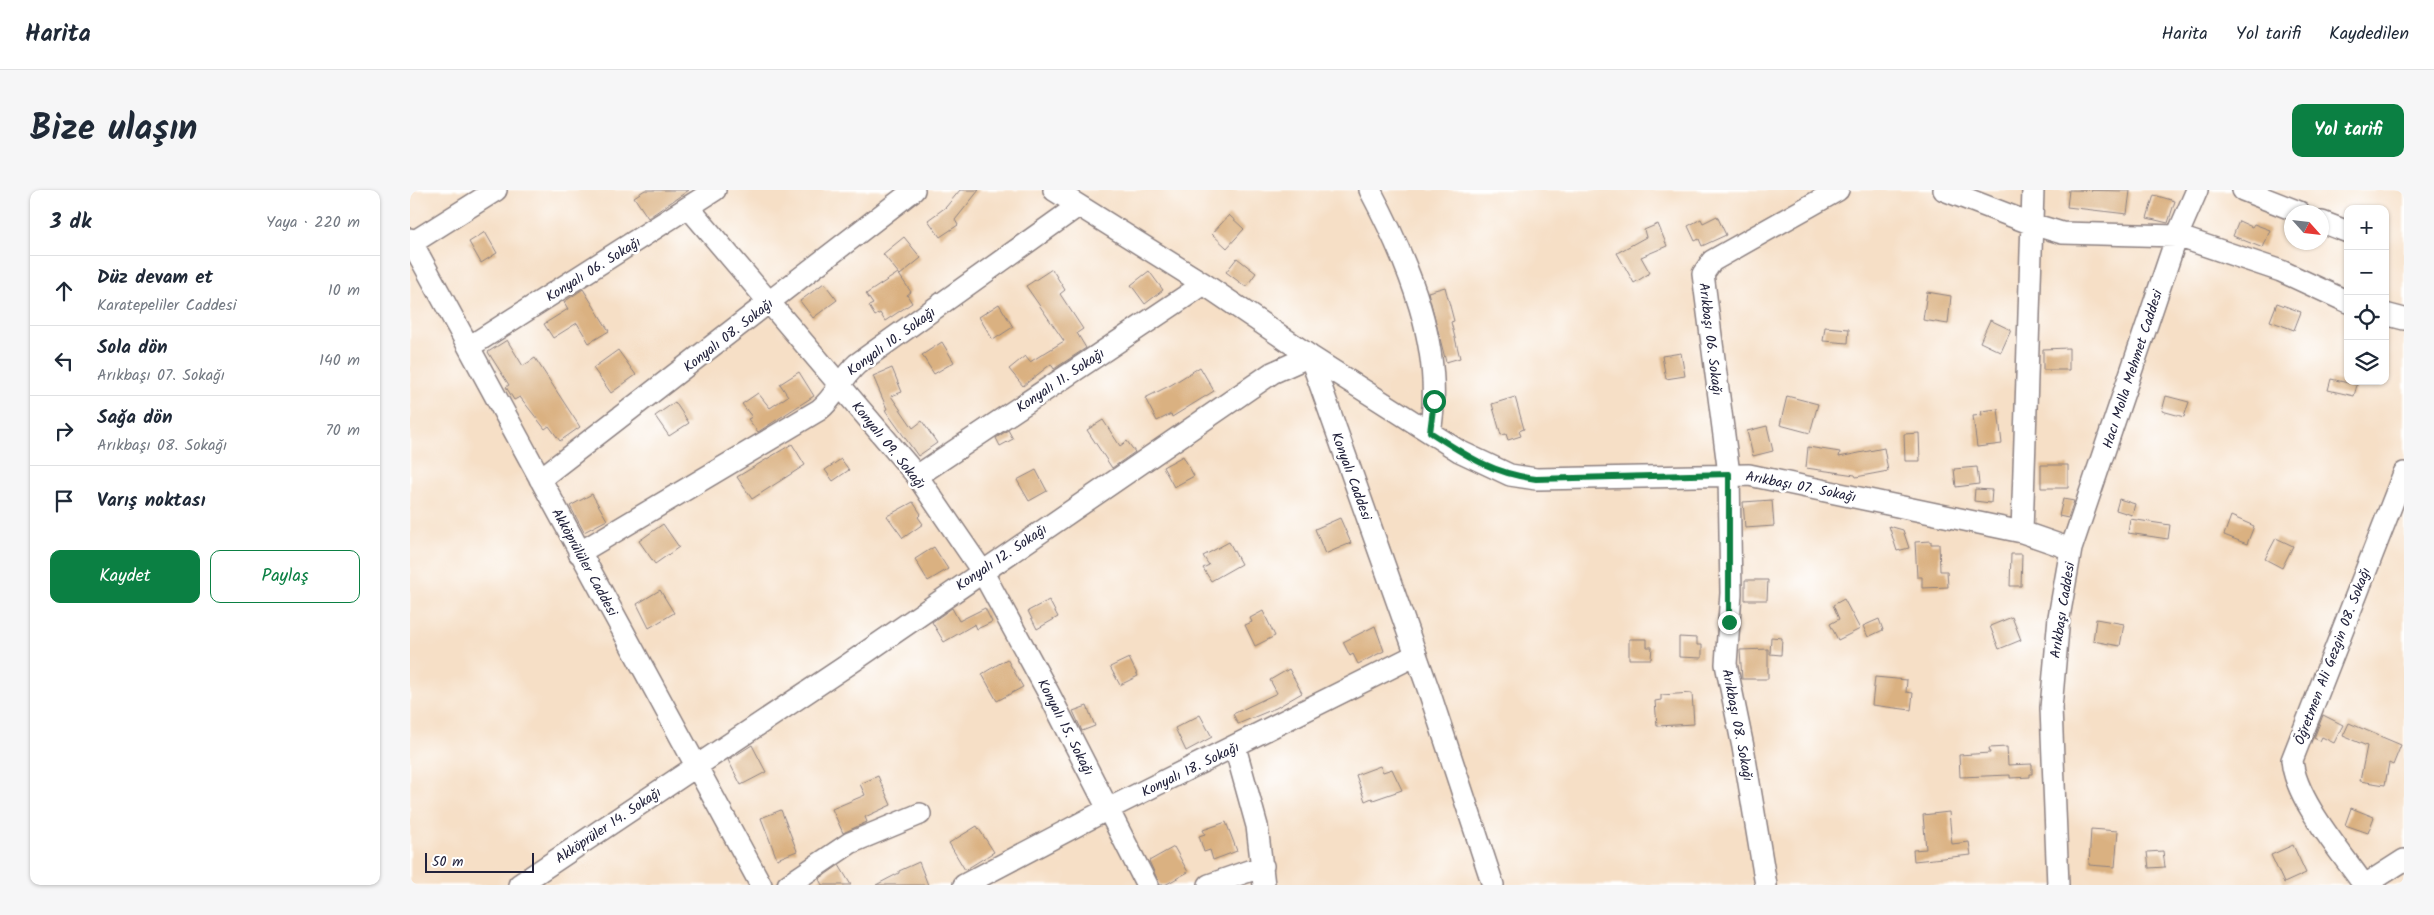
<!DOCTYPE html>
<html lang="tr">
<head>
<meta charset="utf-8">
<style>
	:root { --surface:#fff; --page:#f6f6f7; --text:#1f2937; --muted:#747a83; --line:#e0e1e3; --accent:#0b8043 }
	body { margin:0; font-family:Kalam,sans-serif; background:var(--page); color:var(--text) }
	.controls { position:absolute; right:15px; top:15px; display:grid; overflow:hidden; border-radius:10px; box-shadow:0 1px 4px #0004 }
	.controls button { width:45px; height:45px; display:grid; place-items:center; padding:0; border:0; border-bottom:1px solid var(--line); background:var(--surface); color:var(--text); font:25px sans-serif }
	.compass { position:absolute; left:1874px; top:15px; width:45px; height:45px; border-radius:50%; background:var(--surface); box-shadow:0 1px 4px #0004; rotate:117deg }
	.scale { position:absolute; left:15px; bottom:12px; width:109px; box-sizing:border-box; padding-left:5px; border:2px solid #22223b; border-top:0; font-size:14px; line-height:18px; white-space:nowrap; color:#22223b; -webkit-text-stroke:4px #fff; paint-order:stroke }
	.stop { position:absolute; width:15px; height:15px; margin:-11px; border:4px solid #0b8043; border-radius:50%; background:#fff }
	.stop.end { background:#0b8043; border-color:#fff; box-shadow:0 1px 5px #0008 }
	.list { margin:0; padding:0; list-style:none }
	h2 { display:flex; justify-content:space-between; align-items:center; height:65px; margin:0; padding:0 20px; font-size:21px }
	h2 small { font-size:16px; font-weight:400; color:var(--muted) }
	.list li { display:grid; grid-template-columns:32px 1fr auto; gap:15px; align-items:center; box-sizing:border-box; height:70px; padding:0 20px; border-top:1px solid var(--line) }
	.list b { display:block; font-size:19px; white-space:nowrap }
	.list p { margin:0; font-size:16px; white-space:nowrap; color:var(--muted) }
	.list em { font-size:16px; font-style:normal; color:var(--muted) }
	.actions { display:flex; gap:10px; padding:15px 20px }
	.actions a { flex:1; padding:11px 0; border:1px solid var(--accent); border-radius:10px; text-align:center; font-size:18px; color:var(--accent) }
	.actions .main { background:var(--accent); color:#fff }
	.icon { flex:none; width:28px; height:28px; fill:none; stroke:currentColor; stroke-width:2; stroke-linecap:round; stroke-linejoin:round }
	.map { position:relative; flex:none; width:1994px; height:695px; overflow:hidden; border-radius:10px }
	header { display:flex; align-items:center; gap:30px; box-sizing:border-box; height:70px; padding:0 25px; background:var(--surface); border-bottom:1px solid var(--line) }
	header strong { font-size:24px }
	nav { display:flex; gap:28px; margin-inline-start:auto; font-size:18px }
	.intro { display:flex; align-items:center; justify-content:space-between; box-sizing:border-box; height:120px; padding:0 30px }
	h1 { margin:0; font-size:35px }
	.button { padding:12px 22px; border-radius:10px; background:var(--accent); color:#fff; font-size:18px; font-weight:700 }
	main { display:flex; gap:30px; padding:0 30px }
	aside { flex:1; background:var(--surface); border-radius:10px; box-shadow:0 1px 4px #0004 }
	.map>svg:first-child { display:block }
	.building { fill:#dab181 }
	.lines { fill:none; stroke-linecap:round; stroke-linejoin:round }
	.minor-casing { stroke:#8c8080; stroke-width:24 }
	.minor { stroke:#fff; stroke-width:21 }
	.route { stroke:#0b8043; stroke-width:6 }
	.labels { text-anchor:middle; stroke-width:5; stroke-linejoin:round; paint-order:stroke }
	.street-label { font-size:14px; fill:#22223b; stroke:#fff }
</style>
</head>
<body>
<header>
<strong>Harita</strong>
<nav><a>Harita</a><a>Yol tarifi</a><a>Kaydedilen</a></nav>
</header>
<div class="intro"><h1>Bize ulaşın</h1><a class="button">Yol tarifi</a></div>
<main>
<aside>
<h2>3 dk<small>Yaya · 220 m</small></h2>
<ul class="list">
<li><svg class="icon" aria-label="ahead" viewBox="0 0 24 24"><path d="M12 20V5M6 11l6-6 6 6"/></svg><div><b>Düz devam et</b><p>Karatepeliler Caddesi</p></div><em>10 m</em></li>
<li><svg class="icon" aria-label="left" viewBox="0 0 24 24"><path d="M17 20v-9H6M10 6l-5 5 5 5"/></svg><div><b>Sola dön</b><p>Arıkbaşı 07. Sokağı</p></div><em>140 m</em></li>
<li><svg class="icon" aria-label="right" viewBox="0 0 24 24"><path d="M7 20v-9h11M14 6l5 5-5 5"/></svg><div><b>Sağa dön</b><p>Arıkbaşı 08. Sokağı</p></div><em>70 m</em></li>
<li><svg class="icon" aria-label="arrive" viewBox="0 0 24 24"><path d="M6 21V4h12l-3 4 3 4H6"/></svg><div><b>Varış noktası</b></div></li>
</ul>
<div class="actions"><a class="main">Kaydet</a><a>Paylaş</a></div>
</aside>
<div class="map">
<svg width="1994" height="695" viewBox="0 0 1994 695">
	<rect width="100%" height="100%" fill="#fff"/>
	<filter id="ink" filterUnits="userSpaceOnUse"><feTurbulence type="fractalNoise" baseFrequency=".02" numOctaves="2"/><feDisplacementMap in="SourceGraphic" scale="10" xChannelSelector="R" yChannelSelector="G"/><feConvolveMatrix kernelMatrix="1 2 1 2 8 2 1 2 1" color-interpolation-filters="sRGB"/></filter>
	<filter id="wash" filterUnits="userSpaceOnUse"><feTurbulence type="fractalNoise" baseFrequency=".0096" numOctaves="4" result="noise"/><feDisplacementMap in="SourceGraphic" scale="20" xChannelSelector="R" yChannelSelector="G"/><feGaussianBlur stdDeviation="1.12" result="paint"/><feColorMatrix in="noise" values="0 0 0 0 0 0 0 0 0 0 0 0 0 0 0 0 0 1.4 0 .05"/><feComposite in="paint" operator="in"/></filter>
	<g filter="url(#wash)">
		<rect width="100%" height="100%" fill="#f6dfc6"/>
		<g id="blocks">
			<path class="building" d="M235,0H279L238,28L224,7Z
				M550,0H569L545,30L548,35L530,47L518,30L536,17Z
				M1659,0L1720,1L1717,24L1657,17Z
				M1744,5L1765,11L1758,33L1737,28Z
				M819,25L834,39L817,58L802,44Z
				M1307,26L1316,45L1292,56L1289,49L1285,51L1278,36L1291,29L1293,33Z
				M1829,31L1842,37L1844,34L1860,40L1853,58L1823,46Z
				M1248,34L1257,56L1231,67L1240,83L1224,93L1207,63L1236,47L1234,40Z
				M75,42L87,63L71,73L59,52Z
				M494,47L511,68L490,85L473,64Z
				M827,68L846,83L836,97L816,82Z
				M642,79L655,100L650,104L673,139L667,143L676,158L644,179L641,174L613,196L599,179L615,166L620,172L654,151L616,96Z
				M739,81L753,100L735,114L721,95Z
				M488,83L501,102L497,105L502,113L475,131L470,123L465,126L459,116L463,114L456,104Z
				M414,93L427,110L403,128L390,111Z
				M1035,97L1044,131L1041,132L1050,168L1036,172L1018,102Z
				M173,99L199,141L179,153L167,133L143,148L134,134L158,119L154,112Z
				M1517,102L1541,106L1538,134L1513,130Z
				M1867,113L1891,122L1884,140L1860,131Z
				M589,114L603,137L583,150L569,127Z
				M1580,130L1601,140L1591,162L1570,152Z
				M1415,137L1439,139L1438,153L1413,151Z
				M97,150L113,176L125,168L170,237L150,251L139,236L135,239L110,207L104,210L96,197L99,195L78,162Z
				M532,152L544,172L524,184L512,165Z
				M1659,158V180H1633V159Z
				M208,160L226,185L201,203L183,178Z
				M1271,163L1275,186L1256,189L1252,166Z
				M790,177L804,201L762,227L761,224L747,231L735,208L761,195Z
				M482,178L492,202L481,206L503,238L512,231L527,253L508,266L475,220L477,219L463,186Z
				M389,182L404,206L348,242L338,229L342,227L332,214L348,203L360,218L378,206L370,194Z
				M1921,189L1947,195L1944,206L1918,200Z
				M1377,206L1408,214L1400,243L1370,235Z
				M1756,206L1779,212L1774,227L1752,221Z
				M1105,207L1114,239L1109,241L1111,246L1098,250L1096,244L1091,245L1082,214Z
				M265,212L279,233L259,246L245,226Z
				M1588,219L1592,254L1567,257L1563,226L1572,225L1571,221Z
				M693,230L710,256L717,251L725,262L702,278L677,240Z
				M1357,236L1363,261L1343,266L1337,241Z
				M598,240L603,249L590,256L586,248Z
				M1509,243L1510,271H1495L1494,244Z
				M382,254L395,275L342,309L327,287Z
				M1398,257L1430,262L1429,267L1474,258L1478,281L1446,287L1445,285L1396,278Z
				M773,266L784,286L764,297L753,277Z
				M431,269L439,280L423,291L415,280Z
				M1631,275H1658V298H1631Z
				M1567,277L1569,294L1546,297L1544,279Z
				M626,280L637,301L619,311L607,290Z
				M1565,299L1582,300L1581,313L1564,311Z
				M182,304L197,330L174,342L160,316Z
				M1653,309L1664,311L1658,328L1649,326Z
				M1709,309L1725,314L1722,325L1706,320Z
				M1362,310L1364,336L1335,338L1333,312Z
				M503,312L511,324L508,327L513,334L493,348L477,326Z
				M1821,326L1844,336L1837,354L1814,345Z
				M930,328L941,353L915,364L905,339Z
				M1720,329L1760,335L1758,349L1718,343Z
				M253,334L269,357L245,374L229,351Z
				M1479,336L1493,340L1499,358L1487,361Z
				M1866,348L1883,356L1872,378L1855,369Z
				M1521,351V354H1529L1530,381H1537L1538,397L1512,398V387H1507L1505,352Z
				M819,352L831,374L801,391L793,378L799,375L793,366Z
				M524,357L538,379L518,391L505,369Z
				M1601,364H1612L1611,396H1600Z
				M1335,390H1358L1357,410H1335Z
				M250,400L264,423L239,438L227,414Z
				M1434,409L1450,439L1428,450L1420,434L1429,429L1423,415Z
				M639,410L648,427L627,439L618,421Z
				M542,418L549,431L575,418L582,432L567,439L565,434L534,452L522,432Z
				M853,421L865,446L845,456L835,435L842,432L840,428Z
				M1602,427L1611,450L1589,459L1580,436Z
				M1469,429L1473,440L1458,447L1453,436Z
				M1686,429L1714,434L1710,456L1683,451Z
				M965,436L974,461L948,474L943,464L940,466L933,452Z
				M1269,447L1287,448V455H1292V468L1269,467Z
				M1361,447L1372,448L1371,465L1360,464Z
				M1219,449H1237V457H1242L1241,469H1219Z
				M1358,459V489H1332L1330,460Z
				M719,468L728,486L710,495L700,477Z
				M597,469L613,497L587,511L572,484Z
				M879,479L892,503L866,518L828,534L823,524L867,503L860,490Z
				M1465,487L1497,490L1496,502L1503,503L1501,520L1462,515Z
				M1282,503L1284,534L1247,536L1245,511L1251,510V505Z
				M677,516L685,536L672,541L663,521Z
				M790,525L802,547L776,561L765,538Z
				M1913,525L1933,535L1924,553L1912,547L1910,551L1904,548Z
				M1939,533L1991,555L1983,575L1979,573L1975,595L1950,591L1957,556L1933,546Z
				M342,555L356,582L331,595L318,570Z
				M1597,557L1598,575L1622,574V584H1620V587L1600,588V585L1550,587L1549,565L1580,563L1579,558Z
				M970,576L973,582L982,579L992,600L963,610L962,608L955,611L946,585Z
				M468,586L481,615L455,627L457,632L433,643L422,619L455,605L450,594Z
				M1941,618L1964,627L1958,643L1935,635Z
				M371,620L387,661L367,669L351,628Z
				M1539,622L1542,654L1559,652L1561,665L1504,671L1503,660L1516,659L1513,625Z
				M816,632L827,661L803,670L800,660L794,662L789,646L795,644L793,640Z
				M567,636L584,662L555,680L539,653Z
				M1681,639L1708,641L1705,677L1679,675Z
				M1883,655L1896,683L1874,693L1861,665Z
				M764,657L778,682L755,695H750L739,671Z
				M1753,661L1755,677L1739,678L1737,662Z
				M509,672L518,695H466L489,683V681Z
				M429,675L441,695H412L409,689Z"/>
		</g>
	</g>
	<g filter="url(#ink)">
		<use href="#blocks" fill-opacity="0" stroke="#8c8080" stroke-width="1"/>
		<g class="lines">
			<g class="minor-casing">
				<path id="minor" d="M644,0L794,94L900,166L1020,504L1083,695
					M960,0C998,72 1035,159 1020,242
					M1534,0L1622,34L1652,43L1767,46L1871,81L1938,112
					M1623,0L1612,342L1661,359L1649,427L1641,518L1648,695
					M1833,0L1889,22
					M279,18L507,286L572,381L638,502L737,695
					M1912,32L1938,42
					M0,49L351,695
					M2,53L86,0
					M1975,124L1994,129
					M59,157L305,0
					M507,286L794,94
					M130,289L504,0
					M1661,359L1767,46L1787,0
					M169,363L409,220C426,207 431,188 447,174L668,16
					M825,557L847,636L854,695
					M109,695L439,474L862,183L900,166L1049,261L1100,285L1126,289L1339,285L1612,342
					M378,695L440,653L510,624
					M554,695L698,619L1006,465
					M799,695L853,676
					M1356,695L1333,557L1316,474L1321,403L1319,284L1293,84L1302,71L1428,0
					M1954,695C1931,662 1885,609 1882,570L1994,283
					M1955,695L1994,670"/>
			</g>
			<use href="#minor" class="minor"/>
		</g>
	</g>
	<g class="lines" filter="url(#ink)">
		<path class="route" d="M1024,211L1020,242C1057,266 1081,283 1126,289L1319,284V432"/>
	</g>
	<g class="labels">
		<g class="street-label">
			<text transform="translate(183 79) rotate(-32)" y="5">Konyalı 06. Sokağı</text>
			<text transform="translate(318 145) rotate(-38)" y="5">Konyalı 08. Sokağı</text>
			<text transform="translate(1301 149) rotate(83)" y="5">Arıkbaşı 06. Sokağı</text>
			<text transform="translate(481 151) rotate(-36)" y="5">Konyalı 10. Sokağı</text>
			<text transform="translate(1722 179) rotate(-72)" y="5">Hacı Molla Mehmet Caddesi</text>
			<text transform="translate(650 190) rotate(-34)" y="5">Konyalı 11. Sokağı</text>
			<text transform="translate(479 255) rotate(51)" y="5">Konyalı 09. Sokağı</text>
			<text transform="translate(942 286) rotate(70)" y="5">Konyalı Caddesi</text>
			<text transform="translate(1391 296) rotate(11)" y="5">Arıkbaşı 07. Sokağı</text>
			<text transform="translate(591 367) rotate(-34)" y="5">Konyalı 12. Sokağı</text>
			<text transform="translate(175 372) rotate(61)" y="5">Akköprülüler Caddesi</text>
			<text transform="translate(1652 420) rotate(-81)" y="5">Arıkbaşı Caddesi</text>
			<text transform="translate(1922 466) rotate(-69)" y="5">Öğretmen Ali Gezgin 08. Sokağı</text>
			<text transform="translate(1328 535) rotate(79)" y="5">Arıkbaşı 08. Sokağı</text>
			<text transform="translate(656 537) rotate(63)" y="5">Konyalı 15. Sokağı</text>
			<text transform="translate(780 579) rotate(-26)" y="5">Konyalı 18. Sokağı</text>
			<text transform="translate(198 635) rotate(-34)" y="5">Akköprüler 14. Sokağı</text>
		</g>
	</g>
</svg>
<div class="controls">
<button>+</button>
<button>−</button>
<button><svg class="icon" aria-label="locate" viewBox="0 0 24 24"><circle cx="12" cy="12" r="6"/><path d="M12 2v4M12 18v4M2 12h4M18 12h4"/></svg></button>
<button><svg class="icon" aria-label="layers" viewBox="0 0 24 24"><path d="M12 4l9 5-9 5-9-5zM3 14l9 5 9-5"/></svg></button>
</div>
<svg class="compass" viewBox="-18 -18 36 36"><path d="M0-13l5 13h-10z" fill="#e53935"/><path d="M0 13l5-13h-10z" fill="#747a83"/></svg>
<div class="scale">50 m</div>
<div class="stop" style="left:1024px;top:211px"></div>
<div class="stop end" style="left:1319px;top:432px"></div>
</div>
</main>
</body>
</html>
